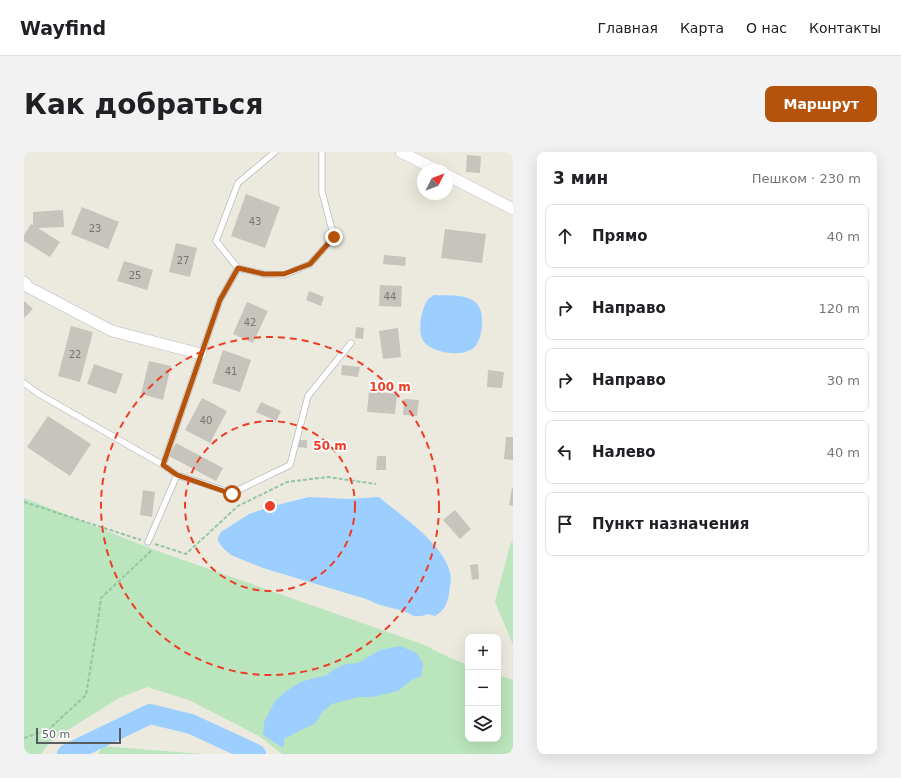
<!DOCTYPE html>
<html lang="ru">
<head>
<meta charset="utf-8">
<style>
	:root { --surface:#fff; --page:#f2f2f2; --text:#202124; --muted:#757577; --line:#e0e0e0; --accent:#b45309 }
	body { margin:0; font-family:"DejaVu Sans",sans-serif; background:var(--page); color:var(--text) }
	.controls { position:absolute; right:12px; bottom:12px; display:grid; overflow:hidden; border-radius:8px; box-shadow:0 4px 16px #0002 }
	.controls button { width:36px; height:36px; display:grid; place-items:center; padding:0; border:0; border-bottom:1px solid var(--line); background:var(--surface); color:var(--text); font:20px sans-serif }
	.compass { position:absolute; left:393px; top:12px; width:36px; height:36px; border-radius:50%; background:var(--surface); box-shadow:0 4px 16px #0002; rotate:48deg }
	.scale { position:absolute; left:12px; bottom:10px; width:85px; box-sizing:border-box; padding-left:4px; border:2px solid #585c61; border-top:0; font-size:11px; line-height:14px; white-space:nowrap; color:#585c61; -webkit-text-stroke:3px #fff; paint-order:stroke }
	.stop { position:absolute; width:12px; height:12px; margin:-9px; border:3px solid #b45309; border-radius:50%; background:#fff }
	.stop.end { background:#b45309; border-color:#fff; box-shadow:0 1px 4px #0008 }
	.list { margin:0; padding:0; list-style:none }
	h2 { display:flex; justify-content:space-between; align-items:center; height:52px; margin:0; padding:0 16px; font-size:17px }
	h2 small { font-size:13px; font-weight:400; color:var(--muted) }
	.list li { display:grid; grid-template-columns:26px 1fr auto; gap:12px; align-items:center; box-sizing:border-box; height:64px; margin:0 8px 8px; padding:0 8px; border:1px solid var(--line); border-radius:8px }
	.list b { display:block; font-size:15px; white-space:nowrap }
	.list em { font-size:13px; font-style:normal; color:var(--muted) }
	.icon { flex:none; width:22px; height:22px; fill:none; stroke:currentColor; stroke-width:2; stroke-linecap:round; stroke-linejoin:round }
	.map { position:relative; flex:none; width:489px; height:602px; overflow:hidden; border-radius:8px }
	header { display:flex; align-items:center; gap:24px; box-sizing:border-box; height:56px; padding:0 20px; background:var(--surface); border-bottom:1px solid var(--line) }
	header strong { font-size:19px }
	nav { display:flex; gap:22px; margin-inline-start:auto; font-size:14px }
	.intro { display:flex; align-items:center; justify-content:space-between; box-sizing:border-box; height:96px; padding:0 24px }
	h1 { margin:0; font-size:28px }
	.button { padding:10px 18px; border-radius:8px; background:var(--accent); color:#fff; font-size:14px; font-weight:700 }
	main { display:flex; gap:24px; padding:0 24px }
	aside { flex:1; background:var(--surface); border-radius:8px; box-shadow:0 4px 16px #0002 }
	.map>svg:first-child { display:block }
	.green { fill:#bbe5bd }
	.water { fill:#9ccfff }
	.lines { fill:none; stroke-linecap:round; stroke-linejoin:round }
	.river { stroke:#9ccfff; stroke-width:20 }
	.building { fill:#c7c4bd }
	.lane-casing { stroke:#b7babf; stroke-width:7 }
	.street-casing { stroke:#b7babf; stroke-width:12 }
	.path { stroke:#93c6a4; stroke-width:2; stroke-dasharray:4 2; stroke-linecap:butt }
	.lane { stroke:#fff; stroke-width:5.5 }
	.street { stroke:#fff; stroke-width:11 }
	.route { stroke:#b45309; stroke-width:5 }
	.ring { fill:none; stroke:#ed3e25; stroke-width:2; stroke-dasharray:7 5 }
	.labels { text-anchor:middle; stroke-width:3.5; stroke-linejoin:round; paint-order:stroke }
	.number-label { font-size:10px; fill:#747678 }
	.centre { fill:#ed3e25; stroke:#fff; stroke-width:2 }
	.ring-label { font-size:12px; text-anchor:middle; font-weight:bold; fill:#ed3e25; stroke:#fff; stroke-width:3.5; stroke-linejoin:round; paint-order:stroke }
</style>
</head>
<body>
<header>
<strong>Wayfind</strong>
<nav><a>Главная</a><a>Карта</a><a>О нас</a><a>Контакты</a></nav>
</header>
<div class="intro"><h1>Как добраться</h1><a class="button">Маршрут</a></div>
<main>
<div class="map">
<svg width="489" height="602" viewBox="0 0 489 602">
	<rect width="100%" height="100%" fill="#eceadf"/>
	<path class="green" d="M0,346L128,397L398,492L426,506L444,513V587H474V523L489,528V602H258L235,584L165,548L123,535L95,546L28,588L17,602H0Z
		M487,390L489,391V493L471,450Z
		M79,594L177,602H74Z"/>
	<path class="water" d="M410,143C431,144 459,140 458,169C458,177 457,185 453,192C444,207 410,202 400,190C393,181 397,158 403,149C405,146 407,145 410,143Z
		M285,345L325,347L355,345C378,365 424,394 427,426C427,431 425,437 425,442C423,452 420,459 411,464L403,462L398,464H390L380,459L356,453L342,447L239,416L207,403L198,395L194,389V385L197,380L225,362L249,354Z
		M376,494L393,501L399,512L397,524L386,529L374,539L348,545H335L308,552L298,560L291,572C280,575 272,582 261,586L259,596L239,583L240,570L251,549L262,539L277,530L290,526L301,524L309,518L317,514L323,512L334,511L356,498Z"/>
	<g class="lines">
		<path class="river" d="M43,602L126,562L167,572L232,602"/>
	</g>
	<path class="building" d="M443,3L457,4L456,21L442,20Z
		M222,42L256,55L241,96L207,84Z
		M58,55L95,70L84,97L47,82Z
		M39,58L40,75L14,76L36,90L26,105L0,89V83L7,72L9,73V60Z
		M421,77L462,82L458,111L417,106Z
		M152,91L173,96L166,125L145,120Z
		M360,103L382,105L381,114L359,112Z
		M100,109L129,118L123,138L93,129Z
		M356,133L378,134L377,155L355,154Z
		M285,139L300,145L297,154L282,148Z
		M0,149L9,157L0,166Z
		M223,150L244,159L229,191L209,182Z
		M47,174L69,180L56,230L34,224Z
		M332,175L340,176L339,187L331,186Z
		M374,176L377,205L359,207L355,179Z
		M199,198L227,208L216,240L188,231Z
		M125,209L147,214L139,248L117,242Z
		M70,212L99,222L92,242L63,232Z
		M318,213L336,215L334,225L317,223Z
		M464,218L480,220L478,236L463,235Z
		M345,239L373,242L371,262L343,260Z
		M178,246L203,259L186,291L161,278Z
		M380,247L395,248L393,264L379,263Z
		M237,250L257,259L252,269L232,260Z
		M24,264L67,292L46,324L3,295Z
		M482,285H489V308L480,307Z
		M273,288H283V296L273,295Z
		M152,291L199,316L192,329L145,304Z
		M353,304H362V318H352Z
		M488,336H489V354L485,353Z
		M119,338L131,340L128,365L116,363Z
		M431,358L447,377L436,387L419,368Z
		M454,412L455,427L448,428L446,413Z"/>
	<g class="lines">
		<g class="lane-casing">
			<path id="lane" d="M214,116L192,89L214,31L251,0
				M0,231L15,242L139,313L196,148L214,116L240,122L260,123L286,112L310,85L298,40V0
				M153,323L208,341L266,313L284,244L327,191
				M124,390L153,323L139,313"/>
		</g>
		<g class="street-casing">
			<path id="street" d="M377,0L413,18
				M423,23L489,57
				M0,130L4,135L88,179L177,202"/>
		</g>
		<path class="path" d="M0,350L117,388
			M131,392L162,402L214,354L263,330L304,325L352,332
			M0,586L25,577L62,543L72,482L77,446L128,398"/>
		<use href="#lane" class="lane"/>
		<use href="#street" class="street"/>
	</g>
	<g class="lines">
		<path class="route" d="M208,342L153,323L139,313L196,148L214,116L240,122H260L286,112L310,85"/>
	</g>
	<g class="ring">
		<circle cx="246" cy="354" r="85"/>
		<circle cx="246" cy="354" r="169"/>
	</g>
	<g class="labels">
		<g class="number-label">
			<text x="231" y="73">43</text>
			<text x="71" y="80">23</text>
			<text x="159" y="112">27</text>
			<text x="111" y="127">25</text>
			<text x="366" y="148">44</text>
			<text x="226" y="174">42</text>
			<text x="51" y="206">22</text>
			<text x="207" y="223">41</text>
			<text x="182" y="272">40</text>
		</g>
	</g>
	<circle cx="246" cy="354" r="6" class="centre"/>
	<g class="ring-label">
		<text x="366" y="239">100 m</text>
		<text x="306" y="298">50 m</text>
	</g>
</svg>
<div class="controls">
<button>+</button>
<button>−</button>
<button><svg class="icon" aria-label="layers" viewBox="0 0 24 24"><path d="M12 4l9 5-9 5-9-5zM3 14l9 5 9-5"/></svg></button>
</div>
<svg class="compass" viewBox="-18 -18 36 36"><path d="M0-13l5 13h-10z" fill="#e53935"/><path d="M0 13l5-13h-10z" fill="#757577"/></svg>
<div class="scale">50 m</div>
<div class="stop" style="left:208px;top:342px"></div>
<div class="stop end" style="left:310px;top:85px"></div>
</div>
<aside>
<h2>3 мин<small>Пешком · 230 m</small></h2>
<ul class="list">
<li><svg class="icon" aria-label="ahead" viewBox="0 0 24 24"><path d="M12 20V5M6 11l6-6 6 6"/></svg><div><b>Прямо</b></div><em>40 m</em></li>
<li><svg class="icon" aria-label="right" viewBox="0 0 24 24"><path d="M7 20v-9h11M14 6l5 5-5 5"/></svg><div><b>Направо</b></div><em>120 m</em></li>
<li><svg class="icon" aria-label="right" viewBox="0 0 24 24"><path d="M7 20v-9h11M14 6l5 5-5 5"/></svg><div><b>Направо</b></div><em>30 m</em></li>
<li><svg class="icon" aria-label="left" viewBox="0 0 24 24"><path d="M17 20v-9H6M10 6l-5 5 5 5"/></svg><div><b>Налево</b></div><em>40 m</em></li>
<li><svg class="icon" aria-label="arrive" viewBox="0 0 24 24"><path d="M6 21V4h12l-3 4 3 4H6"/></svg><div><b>Пункт назначения</b></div></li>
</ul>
</aside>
</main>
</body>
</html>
